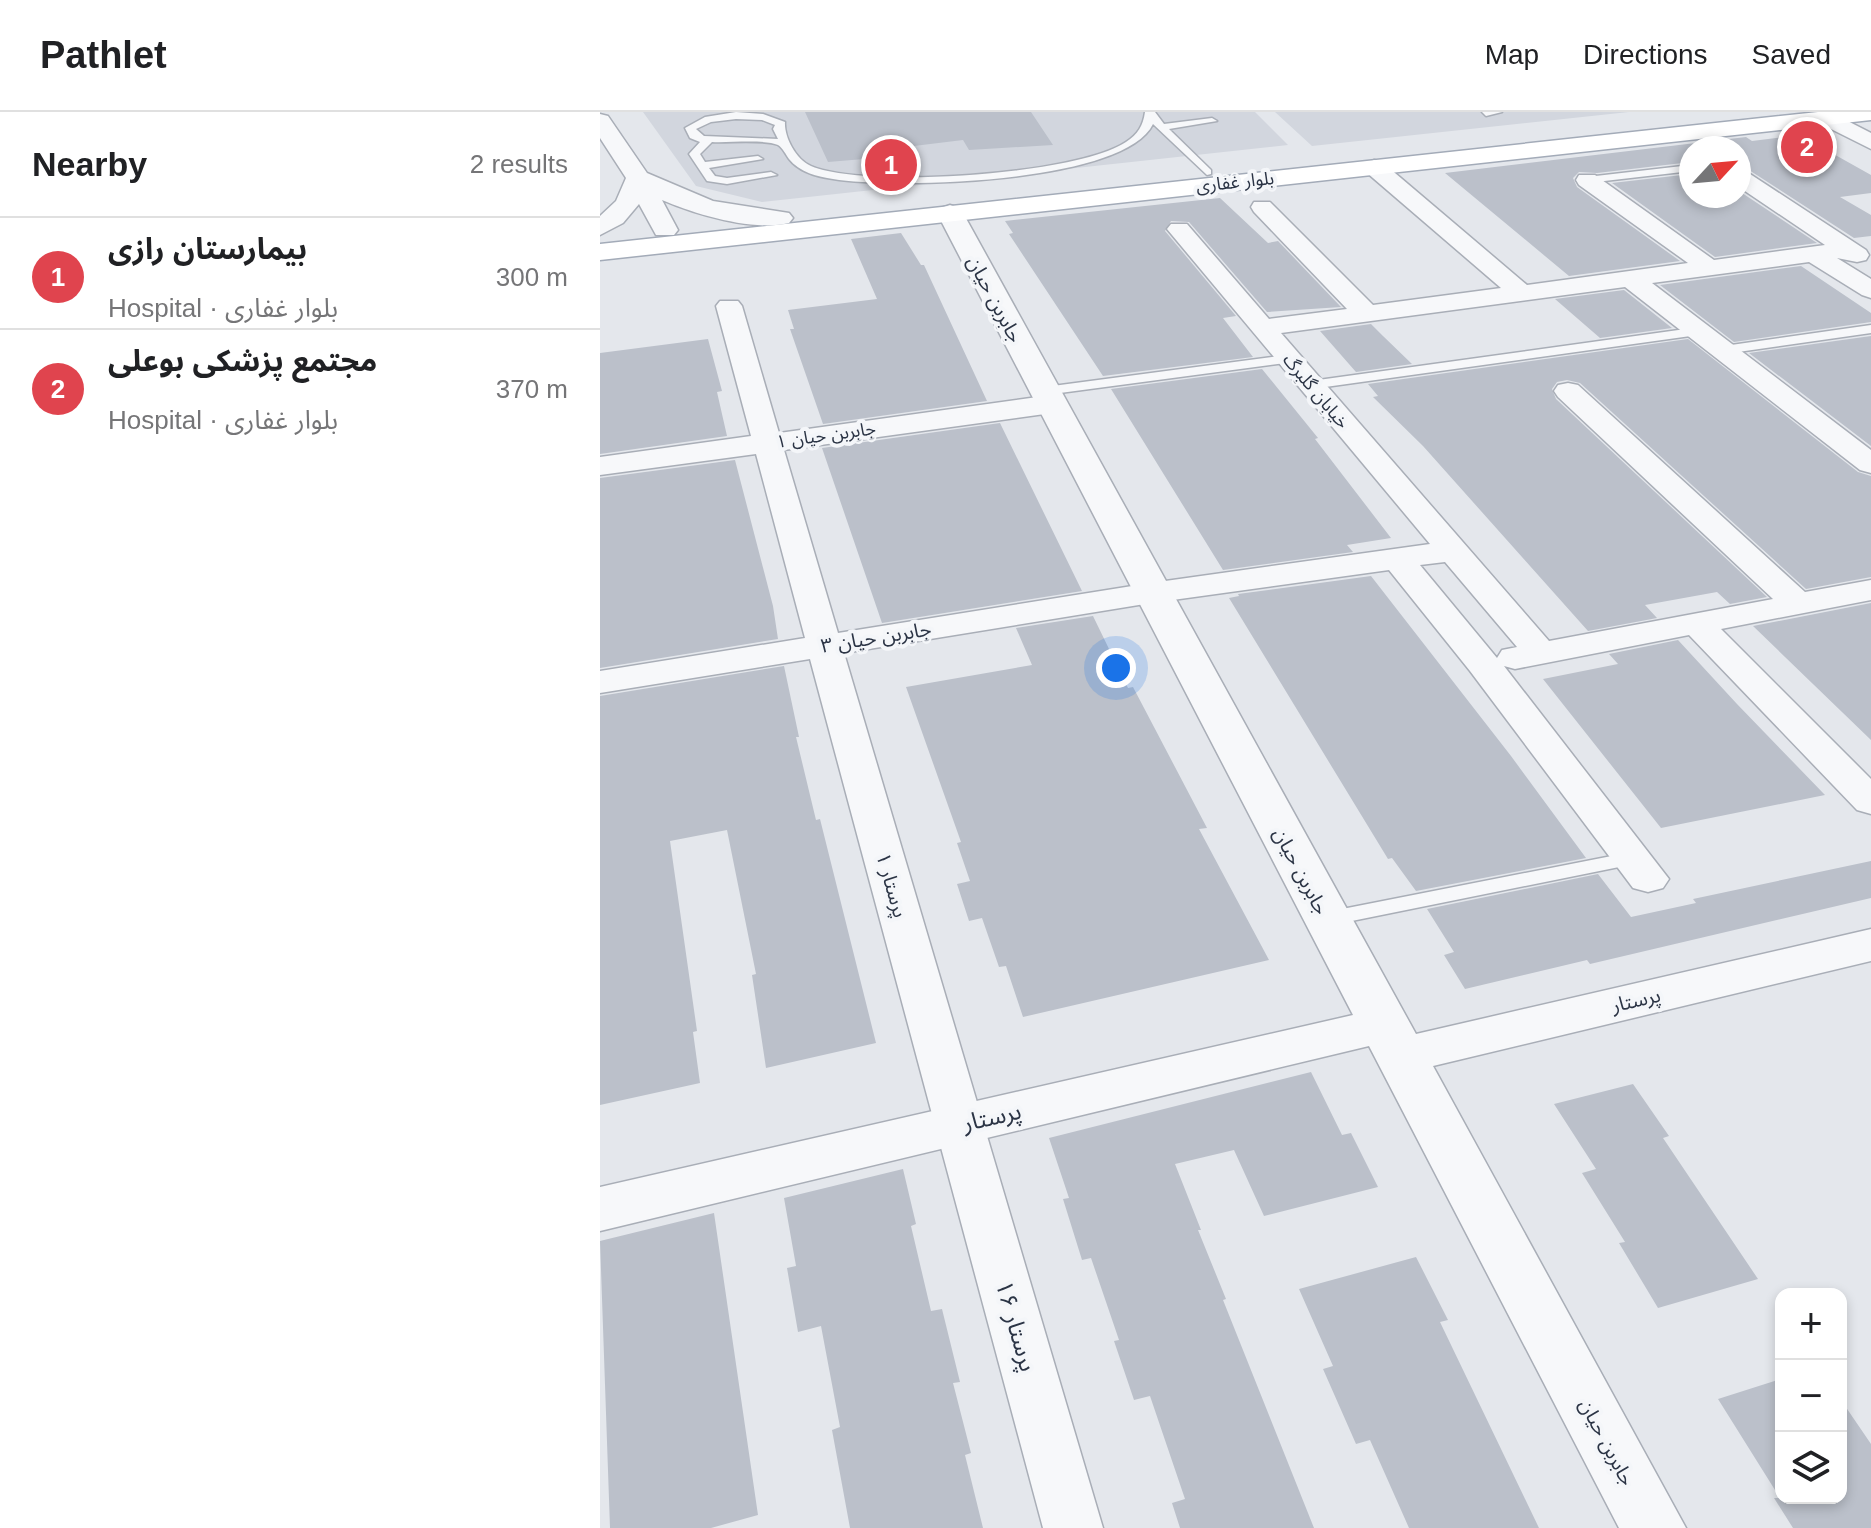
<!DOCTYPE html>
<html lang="en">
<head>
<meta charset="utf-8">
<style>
	:root { --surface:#fff; --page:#f6f6f6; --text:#202124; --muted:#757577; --line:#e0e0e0; --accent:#d1495b }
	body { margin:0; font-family:Helvetica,"Noto Sans Arabic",sans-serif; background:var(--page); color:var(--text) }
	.controls { position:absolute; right:24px; bottom:24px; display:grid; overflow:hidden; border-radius:16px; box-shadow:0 4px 12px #0003 }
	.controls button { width:72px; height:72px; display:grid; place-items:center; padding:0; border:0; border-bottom:2px solid var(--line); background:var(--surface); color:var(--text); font:40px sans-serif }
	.compass { position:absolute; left:1079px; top:24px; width:72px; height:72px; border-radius:50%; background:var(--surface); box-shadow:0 4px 12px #0003; rotate:64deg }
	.you { position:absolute; left:516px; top:556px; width:28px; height:28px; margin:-20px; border:6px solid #fff; border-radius:50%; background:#1a73e8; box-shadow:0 0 0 12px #1a73e833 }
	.badge { display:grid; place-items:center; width:52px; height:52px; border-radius:50%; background:var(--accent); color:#fff; font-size:26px; font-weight:700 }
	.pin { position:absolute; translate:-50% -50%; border:4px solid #fff; box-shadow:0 2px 8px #0006 }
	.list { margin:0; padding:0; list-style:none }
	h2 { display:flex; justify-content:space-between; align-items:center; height:104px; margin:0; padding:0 32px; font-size:34px }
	h2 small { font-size:26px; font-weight:400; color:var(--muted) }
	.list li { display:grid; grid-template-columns:52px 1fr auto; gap:24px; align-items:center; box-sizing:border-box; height:112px; padding:0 32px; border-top:2px solid var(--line) }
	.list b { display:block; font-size:30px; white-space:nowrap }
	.list p { margin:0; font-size:26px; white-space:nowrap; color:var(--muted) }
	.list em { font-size:26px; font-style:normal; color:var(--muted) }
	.icon { flex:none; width:44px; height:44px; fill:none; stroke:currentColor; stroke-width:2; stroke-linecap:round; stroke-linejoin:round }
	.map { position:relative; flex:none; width:1271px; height:1416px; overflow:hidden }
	header { display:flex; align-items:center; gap:48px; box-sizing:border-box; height:112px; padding:0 40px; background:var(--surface); border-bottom:2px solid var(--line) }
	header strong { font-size:38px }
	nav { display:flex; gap:44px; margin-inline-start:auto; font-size:28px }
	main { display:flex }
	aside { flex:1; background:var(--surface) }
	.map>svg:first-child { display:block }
	.built { fill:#d2d6de }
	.building { fill:#bbc0ca }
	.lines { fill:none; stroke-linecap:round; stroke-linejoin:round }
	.service-casing { stroke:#a9aeb7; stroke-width:3 }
	.minor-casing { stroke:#a9aeb7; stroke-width:3 }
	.tertiary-casing { stroke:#a9aeb7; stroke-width:3 }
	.primary-casing { stroke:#a3abb8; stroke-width:3 }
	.service { fill:#f7f8fa; fill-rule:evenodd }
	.minor { fill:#f7f8fa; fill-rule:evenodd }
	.tertiary { fill:#f7f8fa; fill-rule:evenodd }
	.primary { fill:#fff; fill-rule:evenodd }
	.labels { text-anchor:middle; stroke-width:8; stroke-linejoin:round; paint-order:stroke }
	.far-street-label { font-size:18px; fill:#2b3445; stroke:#f4f6f9 }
	.street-label { font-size:20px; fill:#2b3445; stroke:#f4f6f9 }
	.near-street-label { font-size:24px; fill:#2b3445; stroke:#f4f6f9 }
</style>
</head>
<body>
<header>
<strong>Pathlet</strong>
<nav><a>Map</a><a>Directions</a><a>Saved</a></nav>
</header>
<main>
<aside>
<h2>Nearby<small>2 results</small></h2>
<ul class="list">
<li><span class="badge" style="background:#e0444e">1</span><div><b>بیمارستان رازی</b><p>Hospital · بلوار غفاری</p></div><em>300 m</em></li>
<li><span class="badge" style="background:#e0444e">2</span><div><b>مجتمع پزشکی بوعلی</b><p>Hospital · بلوار غفاری</p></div><em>370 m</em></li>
</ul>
</aside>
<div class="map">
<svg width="1271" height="1416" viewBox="0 0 1271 1416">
	<rect width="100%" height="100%" fill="#e4e7ec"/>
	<path class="built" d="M43,0H655L688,33L162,90L96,74Z
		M675,0H1029L712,34Z"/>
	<path class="building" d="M205,0H431L453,33L369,38L363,28L273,39L276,46L228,50Z
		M1193,24L1205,26L1271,63V81L1240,85L1271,103V124L1254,126L1149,58L1139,55V36H1091V50L997,61L979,60L973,66L977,75L1080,149L969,164L845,61L1146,25L1152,29Z
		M1091,62V84H1139V79L1217,131L1115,145L1012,71Z
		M620,86L668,131L678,129L741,195L667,200L589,110L571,109L565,119L636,204L623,206L653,245L503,264L409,122L413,121L405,109Z
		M301,121L321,153H324L387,289L223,312L190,217H194L188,198L277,187L251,127Z
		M1201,154L1271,201V210L1134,230L1060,173Z
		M1024,178L1072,216L1000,226L955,187Z
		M771,212L783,224L812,252L756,260L720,219Z
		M1271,224V334L1149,241Z
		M108,227L122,279L117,280L127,324L0,342V241Z
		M1088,227L1258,360L1271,364V465L1206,477L980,271L967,268L957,270L952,277L956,287L1167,485L1130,492L1117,480L1045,493L1057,506L988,519L823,334L773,285L778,284L768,272Z
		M662,257L718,326L715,327L791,426L747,433L753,440L623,458L511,277Z
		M400,311L482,479L282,511L222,336Z
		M135,348L173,494L178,527L0,556V366Z
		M771,464L911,644L986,746L816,779L792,746L788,747L629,486L639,484L638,482Z
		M1271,491V628L1153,514Z
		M493,504L528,576L533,575L607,716L599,717L669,848L423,905L406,854L399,855L382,806L369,809L357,772L370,769L357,731L361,730L306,575L432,553L416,516Z
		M1078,528L1137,592L1225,683L1061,716L943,567L1018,552L1009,542Z
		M184,554L199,625H196L216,708L220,707L276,931L166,956L152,863L156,862L127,718L70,729L97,919L93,920L100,971L0,993V584Z
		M1271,749V786L990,852L987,848L865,877L844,843L854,840L827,797L998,762L1031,805L1096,791L1093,787Z
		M711,960L742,1023L751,1021L778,1075L664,1104L634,1038L575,1052L601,1118H598L626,1187L623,1188L714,1416H580L572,1391L585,1387L550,1284L534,1288L514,1229L519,1228L491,1146L482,1148L463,1087L469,1086L449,1026Z
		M1033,972L1069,1024L1063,1026L1158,1167L1058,1196L1019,1131L1025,1130L982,1061L996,1057L954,992Z
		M303,1057L316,1112L311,1114L331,1199L342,1197L360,1270L353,1271L371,1341L365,1343L383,1416H250L232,1318L240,1315L221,1214L198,1220L187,1156L196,1154L184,1086Z
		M114,1101L158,1403L111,1416H10L0,1129Z
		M816,1145L848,1208L840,1210L939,1416H809L770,1328L756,1332L723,1257L733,1254L699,1177Z
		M1181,1267V1386H1241V1288L1271,1332V1416H1193L1174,1386H1180L1118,1287Z"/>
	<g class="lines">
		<g class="service-casing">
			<path id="service" d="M136,0L163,2L185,10C184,24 195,47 211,54C265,77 477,63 526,30C538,22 543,14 545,0H555L564,12L612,6L617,9L569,17L611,58V62L607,63L553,12C524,72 293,77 233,67C218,65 199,60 189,47C186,43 183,36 178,33C165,27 128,31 112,30L100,42L105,50L158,44L163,47L109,56L115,64L127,66L171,60L177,63L127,72L107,69L89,42L100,30L90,26L85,16L105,5ZM136,7L162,8L175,13L173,17L178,27L104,24L96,17L111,10Z
				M882,0H902L886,4Z
				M1091,53V59L987,71L981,68L987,65Z
				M1271,213V221L1124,242L1117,238L1124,234Z
				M1100,215L1107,219L1105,222L711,277L704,273L711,269Z
				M688,243L695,247L693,250L445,283L438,279L445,275Z
				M1032,740L1039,741L1042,746L1039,751L727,814L719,812L716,807L719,802L727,800Z"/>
		</g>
		<g class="minor-casing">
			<path id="minor" d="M774,48L782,50L927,173L1088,151L979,73L976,68L979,63H995L1114,148L1225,133L1139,75V58L1147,60L1266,138L1269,143L1266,148L1257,150L1237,146L1271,167V186L1262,183L1209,150L1052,171L1271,338V361L1260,358L1025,175L681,221L949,529L1173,487L958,285L954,279L958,273L968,271L978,273L1205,480L1271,468V488L1121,517L1271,667V702L1257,698L1089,523L915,557L904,554L1069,767L1063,776L1048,780L1033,776L870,559L789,458L551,491L244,541L503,1416H443L210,547L0,581V559L205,526L156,342L0,363V345L151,324L116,194L120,189H138L142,194L179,321L452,283L462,286L466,292L462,298L452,301L184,338L238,521L551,471L830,432L567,117L571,112H587L669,207L747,197L654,100L651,95L654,90H670L773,193L901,176L766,60L763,55ZM845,450L917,535L902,538L897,546L820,453Z"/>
		</g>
		<g class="tertiary-casing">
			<path id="tertiary" d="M1230,0L1271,21V37L1219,11L1216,6L1219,1Z
				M0,2L8,4L47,61L113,89L189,101L193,106L189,111C154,120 94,102 62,88L78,118L74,123H56L39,92L23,111L0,123V104L16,89L26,66L0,26Z
				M350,93L359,96L363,101L816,922L1271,817V849L833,954L1086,1416H1019L769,934L0,1119V1075L753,903L337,101L341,96Z"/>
		</g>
		<g class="primary-casing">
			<path id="primary" d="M1218,0H1271V8L0,148V132Z"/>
		</g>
		<use href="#service" class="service"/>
		<use href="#minor" class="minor"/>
		<use href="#tertiary" class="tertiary"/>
		<use href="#primary" class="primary"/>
	</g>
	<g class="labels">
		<g class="far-street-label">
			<text transform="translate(635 70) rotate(-6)" y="6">بلوار غفاری</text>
			<text transform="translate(716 279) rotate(50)" y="6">خیابان گلبرگ</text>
			<text transform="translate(226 323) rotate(-8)" y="6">جابربن حیان ۱</text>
		</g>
		<g class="street-label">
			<text transform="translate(395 187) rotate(62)" y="7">جابربن حیان</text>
			<text transform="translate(276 525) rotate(-9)" y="7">جابربن حیان ۳</text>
			<text transform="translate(701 759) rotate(62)" y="7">جابربن حیان</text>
			<text transform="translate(292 773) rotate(74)" y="7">پرستار ۱</text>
			<text transform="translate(1036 888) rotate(-13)" y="7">پرستار</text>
			<text transform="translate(1007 1330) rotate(62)" y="7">جابربن حیان</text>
		</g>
		<g class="near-street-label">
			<text transform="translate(392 1005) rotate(-13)" y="8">پرستار</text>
			<text transform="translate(416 1214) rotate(74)" y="8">پرستار ۱۶</text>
		</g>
	</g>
</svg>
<div class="controls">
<button>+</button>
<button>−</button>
<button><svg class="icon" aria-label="layers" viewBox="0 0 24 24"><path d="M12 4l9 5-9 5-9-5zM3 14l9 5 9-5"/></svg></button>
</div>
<svg class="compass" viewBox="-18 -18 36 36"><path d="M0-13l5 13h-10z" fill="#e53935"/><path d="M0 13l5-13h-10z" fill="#757577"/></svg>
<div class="you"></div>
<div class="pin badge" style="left:291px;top:53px;background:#e0444e">1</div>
<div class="pin badge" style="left:1207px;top:35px;background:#e0444e">2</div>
</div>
</main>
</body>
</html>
